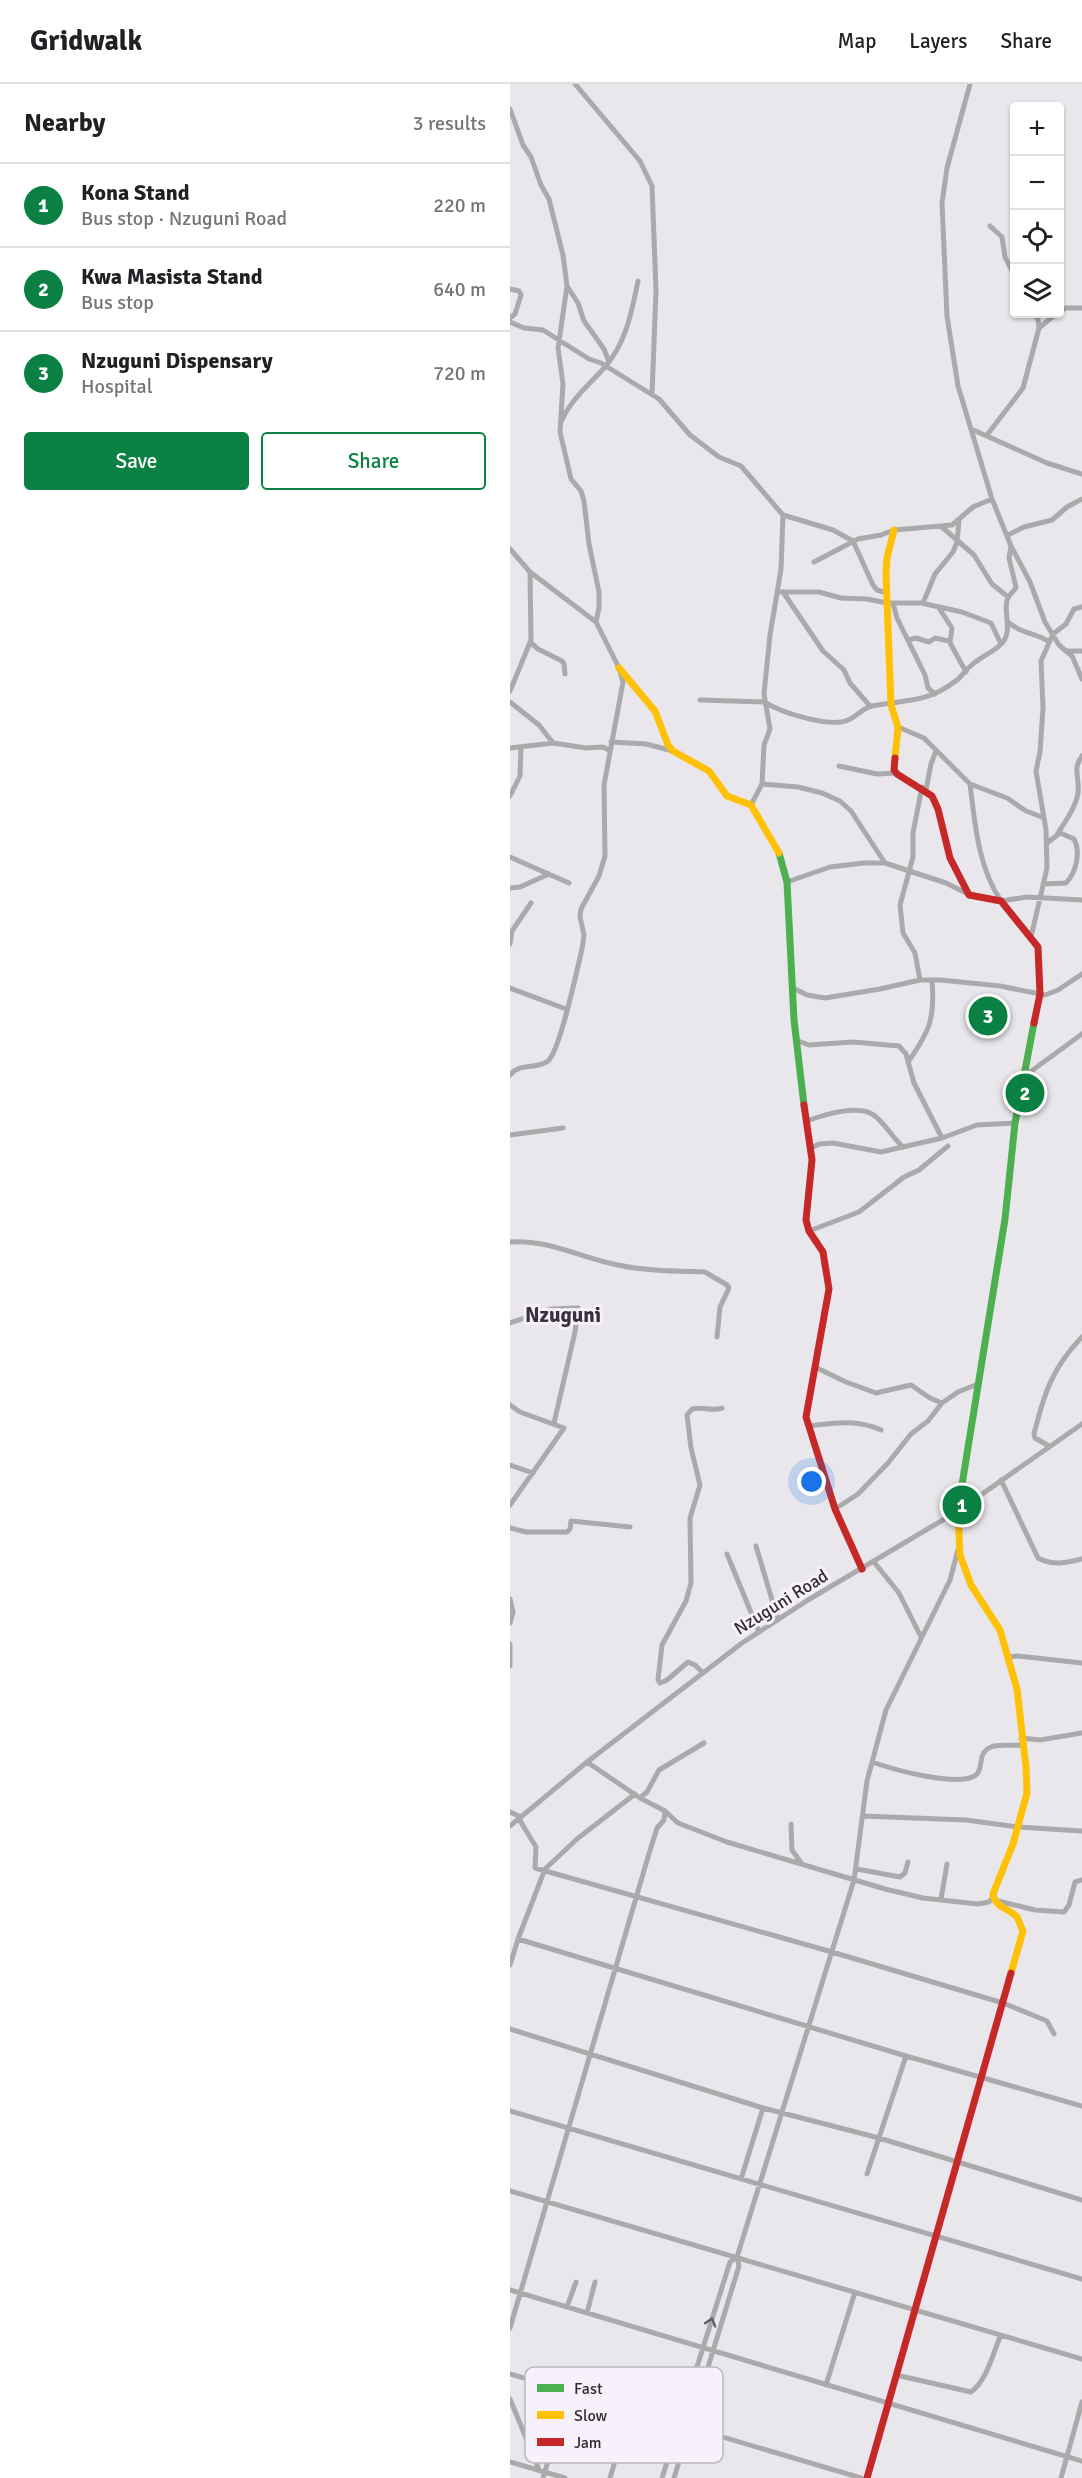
<!DOCTYPE html>
<html lang="en">
<head>
<meta charset="utf-8">
<style>
	:root { --surface:#fff; --page:#f6f6f6; --text:#202124; --muted:#757577; --line:#e0e0e0; --accent:#0b8043 }
	body { margin:0; font-family:Signika,sans-serif; background:var(--page); color:var(--text) }
	.controls { position:absolute; right:18px; top:18px; display:grid; overflow:hidden; border-radius:6px; box-shadow:0 2px 4px #0004 }
	.controls button { width:54px; height:54px; display:grid; place-items:center; padding:0; border:0; border-bottom:2px solid var(--line); background:var(--surface); color:var(--text); font:30px sans-serif }
	.you { position:absolute; left:302px; top:1398px; width:21px; height:21px; margin:-15px; border:4px solid #fff; border-radius:50%; background:#1a73e8; box-shadow:0 0 0 9px #1a73e833 }
	.badge { display:grid; place-items:center; width:39px; height:39px; border-radius:50%; background:var(--accent); color:#fff; font-size:20px; font-weight:700 }
	.pin { position:absolute; translate:-50% -50%; border:3px solid #fff; box-shadow:0 2px 6px #0006 }
	.list { margin:0; padding:0; list-style:none }
	h2 { display:flex; justify-content:space-between; align-items:center; height:78px; margin:0; padding:0 24px; font-size:26px }
	h2 small { font-size:20px; font-weight:400; color:var(--muted) }
	.list li { display:grid; grid-template-columns:39px 1fr auto; gap:18px; align-items:center; box-sizing:border-box; height:84px; padding:0 24px; border-top:2px solid var(--line) }
	.list b { display:block; font-size:22px; white-space:nowrap }
	.list p { margin:0; font-size:20px; white-space:nowrap; color:var(--muted) }
	.list em { font-size:20px; font-style:normal; color:var(--muted) }
	.actions { display:flex; gap:12px; padding:18px 24px }
	.actions a { flex:1; padding:14px 0; border:2px solid var(--accent); border-radius:6px; text-align:center; font-size:21px; color:var(--accent) }
	.actions .main { background:var(--accent); color:#fff }
	.icon { flex:none; width:33px; height:33px; fill:none; stroke:currentColor; stroke-width:2; stroke-linecap:round; stroke-linejoin:round }
	.map { position:relative; flex:none; width:572px; height:2394px; overflow:hidden }
	header { display:flex; align-items:center; gap:36px; box-sizing:border-box; height:84px; padding:0 30px; background:var(--surface); border-bottom:2px solid var(--line) }
	header strong { font-size:28px }
	nav { display:flex; gap:33px; margin-inline-start:auto; font-size:21px }
	main { display:flex }
	aside { flex:1; background:var(--surface) }
	.map>svg:first-child { display:block }
	.lines { fill:none; stroke-linecap:round; stroke-linejoin:round }
	.street { stroke:#aaa9ab; stroke-width:5 }
	.fast { stroke:#4caf50; stroke-width:7 }
	.slow { stroke:#ffc107; stroke-width:7 }
	.jam { stroke:#c62828; stroke-width:7 }
	.oneway { stroke:#615f62 }
	.labels { text-anchor:middle; stroke-width:6; stroke-linejoin:round; paint-order:stroke }
	.street-label { font-size:18px; fill:#302d32; stroke:#f7f1fc }
	.quarter-label { font-size:21px; font-weight:bold; fill:#36313a; stroke:#f7f1fc }
	.key { fill:#f7f1fc; stroke:#bbb6bf; stroke-width:1.5 }
	.key-label { font-size:16px; fill:#302d32 }
</style>
</head>
<body>
<header>
<strong>Gridwalk</strong>
<nav><a>Map</a><a>Layers</a><a>Share</a></nav>
</header>
<main>
<aside>
<h2>Nearby<small>3 results</small></h2>
<ul class="list">
<li><span class="badge">1</span><div><b>Kona Stand</b><p>Bus stop · Nzuguni Road</p></div><em>220 m</em></li>
<li><span class="badge">2</span><div><b>Kwa Masista Stand</b><p>Bus stop</p></div><em>640 m</em></li>
<li><span class="badge">3</span><div><b>Nzuguni Dispensary</b><p>Hospital</p></div><em>720 m</em></li>
</ul>
<div class="actions"><a class="main">Save</a><a>Share</a></div>
</aside>
<div class="map">
<svg width="572" height="2394" viewBox="0 0 572 2394">
	<rect width="100%" height="100%" fill="#eae7ec"/>
	<g class="lines">
		<path class="street" d="M65,0L130,77L142,102L146,206L142,311
			M460,0L437,84L432,119L437,232L448,302L482,415L501,462L520,498L535,538L549,561L562,572L572,595
			M0,25L13,61L21,73L31,101L39,115L53,171L57,202L48,264L53,300L50,348L61,395L71,407L74,417L79,460L89,508V524L86,538
			M480,142L492,153L495,173L505,193
			M57,202L68,219L74,237L94,265L99,278
			M0,205L9,207L11,211L5,230L0,234
			M550,227L556,224H572
			M523,230L528,235L529,244
			M0,238L14,244L33,246L79,275L91,279L149,315L180,351L209,373L231,382L273,431L323,446L343,457L363,501L367,506L377,509
			M51,338C61,315 79,301 95,283C116,259 122,227 128,197
			M461,345L537,379L572,390
			M477,351L513,304L529,244L546,230
			M432,443L464,471L482,500L498,513
			M498,451L514,443L542,436L557,423L572,415
			M0,465L20,488L86,538L109,584L113,598L94,701L95,772L89,792L71,825L70,833L74,851L72,865C67,886 50,967 38,977C26,986 11,978 0,991
			M304,478L348,455L371,451L384,446L442,441L463,423L482,415
			M268,508H309L331,514L357,515L377,519H411L452,528L481,539L491,560
			M273,508L313,567L334,586L340,599L360,622
			M383,519L387,534L415,591L418,604L425,610
			M413,519L425,490L443,468L447,458L449,436
			M429,524L442,544L440,558
			M497,537C511,550 524,548 538,557
			M398,556L406,554L419,558L425,554L439,557L456,588
			M20,558L28,565L52,577L54,580L55,590
			M557,567H572
			M0,607L21,556L20,488
			M190,616L255,618C271,629 321,644 338,636C347,632 353,624 362,622C397,615 416,620 447,596C453,591 457,584 463,580C472,572 486,567 493,558C503,545 492,525 498,514C500,509 504,508 506,503L499,474L501,462
			M0,618L29,641L43,659
			M388,643L414,654L460,700L497,714L516,727L532,733
			M101,658L136,660L163,667
			M0,664L43,659L76,664L93,663L99,666
			M329,682L367,690L386,689
			M252,700L288,703L312,709L330,717L341,727L375,779
			M460,700C465,740 468,783 491,817L517,813L572,816
			M416,706L421,680L426,667
			M0,712L10,692L11,663
			M241,721L252,700L254,661L260,645L254,610L260,551L271,485L273,431
			M548,749C555,738 566,723 568,709C570,694 562,685 572,672
			M0,773L59,799
			M277,798L320,783L354,779H375L436,799L458,810
			M533,800L556,799C566,789 571,768 564,755L550,749L537,759
			M0,804L10,803L39,790
			M521,853L537,784L536,746L526,687L530,668L533,624L531,577L543,550L556,540L564,525L572,523
			M0,860L2,847L21,819
			M410,896L405,869L393,849L390,821L403,773V749L412,703
			M0,904L56,925
			M283,904L297,911L315,914L370,905L410,896H431L490,902L535,911L548,906L572,890
			M288,957L299,961L343,958L389,962L396,970L404,999L432,1054
			M398,978C420,947 425,934 422,896
			M516,991L572,950
			M297,1037C313,1031 350,1019 365,1032C376,1041 383,1054 393,1063
			M0,1051L53,1044
			M301,1064L309,1060L323,1059L371,1068L432,1054L467,1041L505,1039
			M299,1147L349,1128L394,1093L409,1086L438,1062
			M0,1158C38,1155 71,1174 108,1181C136,1187 166,1187 195,1188L217,1201L219,1204L210,1223L207,1253
			M0,1239L41,1225L68,1224L65,1248L44,1339
			M305,1283L336,1298L366,1309L401,1301L420,1314L432,1319
			M0,1321L10,1328L54,1344L0,1421
			M298,1342C326,1339 346,1335 371,1346
			M539,1362L525,1354L524,1350C534,1310 542,1284 572,1253
			M0,1381L23,1389
			M491,1396L528,1474C543,1482 557,1479 572,1475
			M325,1425L348,1410L378,1379L401,1350L418,1337L432,1319L448,1308L468,1300
			M0,1444L16,1448H57L60,1445L61,1437L120,1443
			M246,1462L268,1536
			M217,1470L249,1548
			M364,1478L389,1509L411,1553
			M0,1515L3,1528L0,1539
			M0,1560V1582
			M498,1573L508,1572L572,1579
			M193,1589L185,1581L178,1578L157,1596L150,1599L148,1596L152,1561L176,1517L181,1499L180,1434L190,1401L181,1364L177,1331L182,1325C192,1322 203,1328 212,1324
			M511,1654L530,1656L572,1649
			M77,1678L130,1714L155,1727L168,1739L217,1758L375,1805L413,1814L468,1820L479,1818L483,1813
			M362,1678C382,1685 448,1704 466,1691C470,1688 470,1682 471,1678C473,1655 496,1663 512,1661
			M130,1714L137,1708L149,1686L194,1659
			M0,1728L11,1733
			M353,1732L456,1736L508,1743L572,1747
			M9,1735L26,1763L25,1784L322,1868L493,1919L537,1937L544,1950
			M281,1740L282,1766L291,1779
			M0,1742L77,1678L232,1559L298,1516L448,1427L572,1340
			M347,1785L390,1793L395,1789L398,1778
			M431,1815L437,1780
			M484,1816L525,1826L554,1828L559,1821L565,1798L572,1796
			M8,1855L396,1972L572,2022
			M0,1881L8,1855L35,1785L67,1755L125,1710
			M0,1945L253,2024L369,2054L572,2116
			M0,2027L572,2195
			M357,2090L396,1972
			M231,2095L253,2024
			M0,2107L572,2275
			M0,2206L572,2377
			M57,2223L66,2198
			M77,2229L85,2198
			M0,2244L138,1773L147,1744L154,1736L155,1727
			M0,2290L351,2394
			M386,2291L461,2308C477,2297 483,2268 491,2251
			M316,2301L345,2208
			M0,2315L29,2386
			M0,2378L55,2394
			M33,2394L59,2308
			M100,2394L120,2326
			M152,2394L220,2178L227,2173
			M164,2394L229,2182L227,2173L344,1796L357,1697L376,1626L440,1496L448,1466
			M551,2394L572,2318"/>
		<path class="fast" d="M269,769L277,798L284,936L294,1021
			M450,1413L495,1135L505,1039L524,939"/>
		<path class="slow" d="M384,446L377,474L376,490L381,621L388,643L385,674
			M109,584L145,627L158,661L163,667L199,687L217,712L241,721L269,769
			M450,1413L448,1427L450,1471L461,1501L490,1546L507,1605L516,1683L517,1709L503,1760L483,1810C485,1824 499,1824 507,1833C509,1837 511,1843 513,1847L501,1889"/>
		<path class="jam" d="M385,674L384,686L387,690L422,712L428,725L440,774L459,811L491,817L528,863L530,910L524,939
			M294,1021L302,1076L296,1136L299,1147L313,1168L319,1205L296,1333L325,1425L352,1485
			M357,2394L501,1889"/>
	</g>
	<defs><path id="oneway-chevron" d="M-2-3.5L2.5 0L-2 3.5" fill="none" stroke-width="1.6" stroke-linecap="round" stroke-linejoin="round" transform="scale(1.5)"/></defs>
	<use class="oneway" href="#oneway-chevron" transform="translate(201 2238) rotate(-73)"/>
	<g class="labels">
		<g class="street-label">
			<text transform="translate(271 1518) rotate(-32)" y="6">Nzuguni Road</text>
		</g>
		<g class="quarter-label">
			<text x="53" y="1238">Nzuguni</text>
		</g>
	</g>
	<rect x="15" y="2283" width="198" height="96" rx="9" class="key"/>
	<rect x="27" y="2300" width="27" height="8" fill="#4caf50"/>
	<rect x="27" y="2327" width="27" height="8" fill="#ffc107"/>
	<rect x="27" y="2354" width="27" height="8" fill="#c62828"/>
	<g class="key-label">
		<text x="64" y="2310">Fast</text>
		<text x="64" y="2337">Slow</text>
		<text x="64" y="2364">Jam</text>
	</g>
</svg>
<div class="controls">
<button>+</button>
<button>−</button>
<button><svg class="icon" aria-label="locate" viewBox="0 0 24 24"><circle cx="12" cy="12" r="6"/><path d="M12 2v4M12 18v4M2 12h4M18 12h4"/></svg></button>
<button><svg class="icon" aria-label="layers" viewBox="0 0 24 24"><path d="M12 4l9 5-9 5-9-5zM3 14l9 5 9-5"/></svg></button>
</div>
<div class="you"></div>
<div class="pin badge" style="left:452px;top:1421px">1</div>
<div class="pin badge" style="left:515px;top:1009px">2</div>
<div class="pin badge" style="left:478px;top:932px">3</div>
</div>
</main>
</body>
</html>
